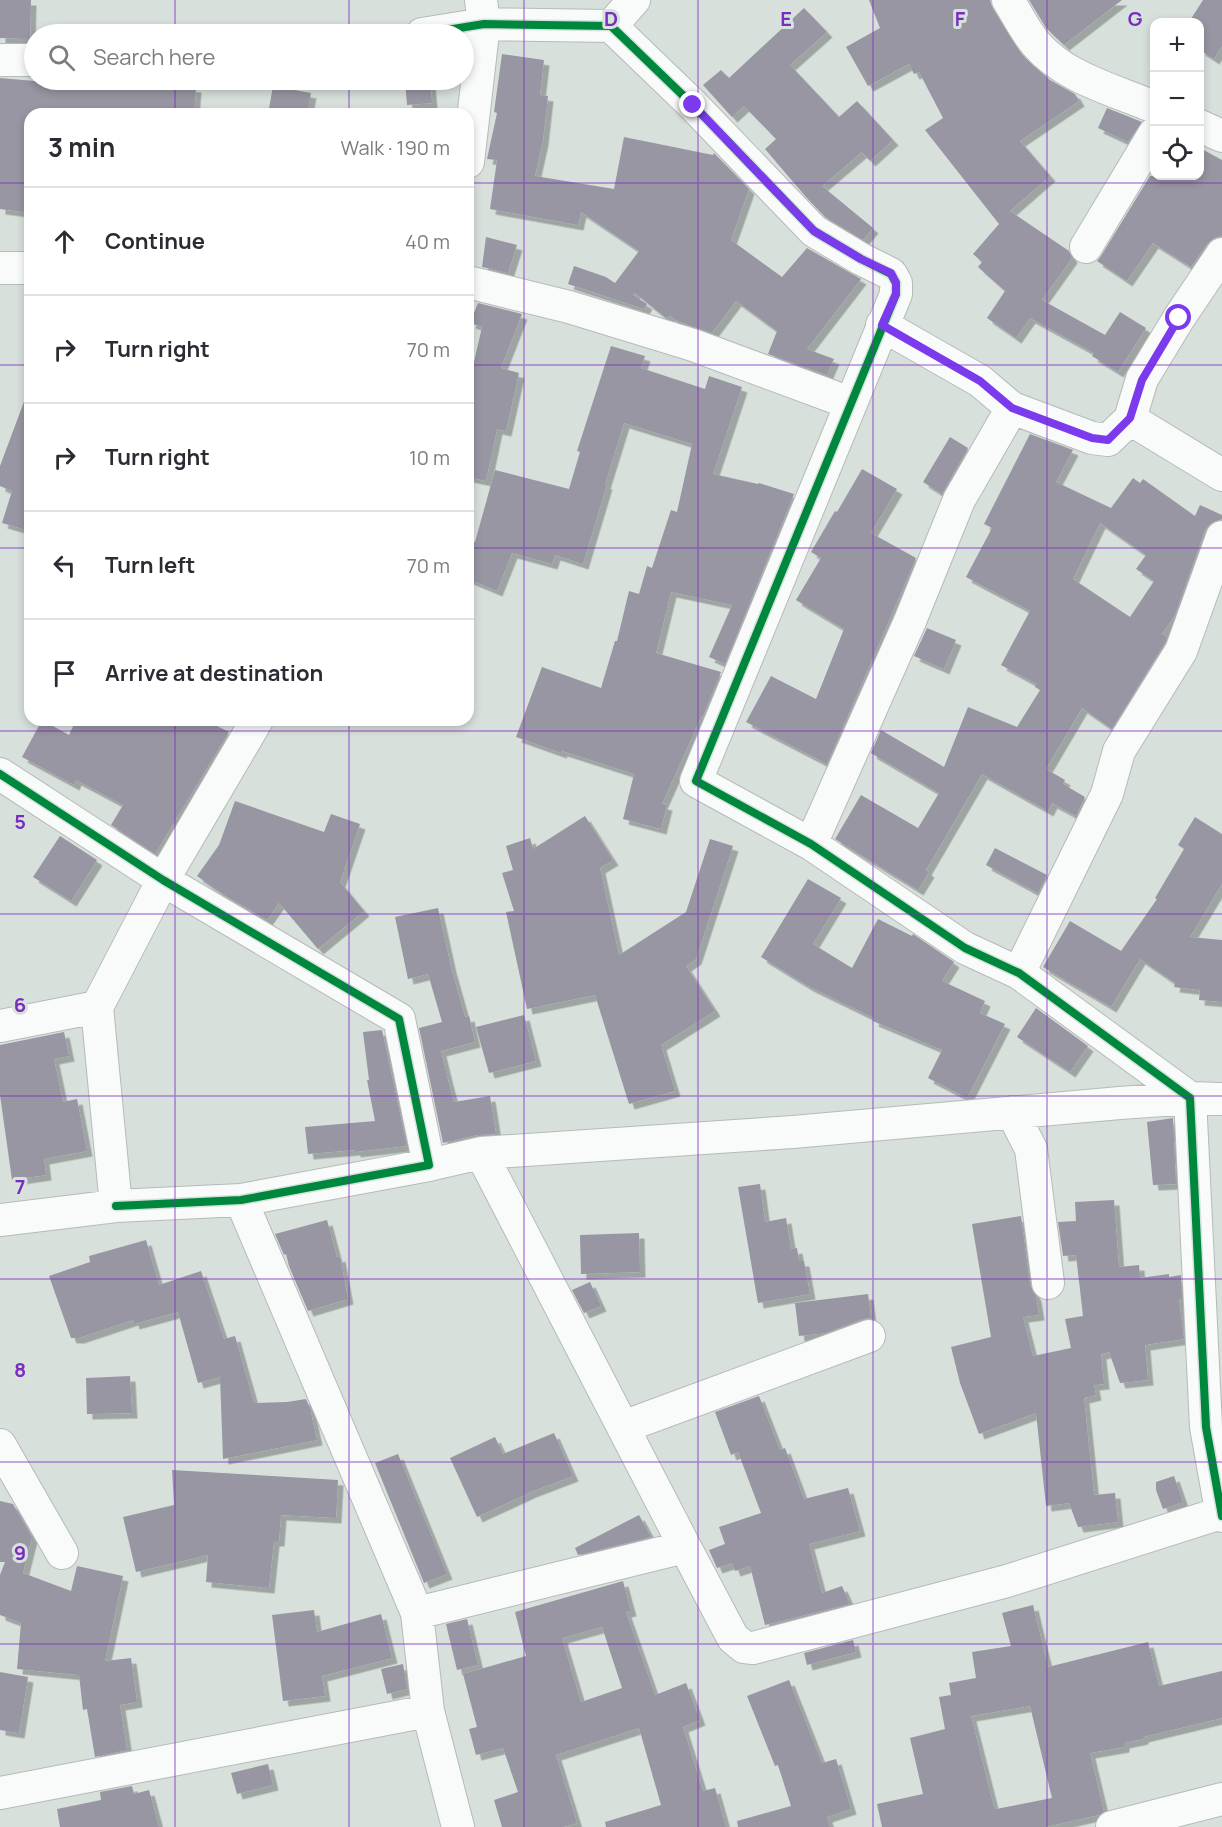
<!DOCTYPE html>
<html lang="en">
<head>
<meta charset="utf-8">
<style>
	:root { --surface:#fff; --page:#f2f2f3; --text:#2b2b33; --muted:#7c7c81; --line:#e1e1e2 }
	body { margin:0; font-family:Manrope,sans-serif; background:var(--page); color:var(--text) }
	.controls { position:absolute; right:18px; top:18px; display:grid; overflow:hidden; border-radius:12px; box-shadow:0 3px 9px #0003 }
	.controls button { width:54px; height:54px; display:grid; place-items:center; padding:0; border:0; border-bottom:2px solid var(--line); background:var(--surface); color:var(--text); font:30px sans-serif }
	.stop { position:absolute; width:18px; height:18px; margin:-14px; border:4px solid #7c3aed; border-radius:50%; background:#fff }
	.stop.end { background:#7c3aed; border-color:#fff; box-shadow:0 2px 6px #0008 }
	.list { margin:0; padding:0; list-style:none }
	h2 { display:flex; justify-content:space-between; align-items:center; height:78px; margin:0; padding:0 24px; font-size:26px }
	h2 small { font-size:20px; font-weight:400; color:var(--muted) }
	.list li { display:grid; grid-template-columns:39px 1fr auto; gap:18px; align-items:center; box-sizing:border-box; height:108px; padding:0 24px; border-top:2px solid var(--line) }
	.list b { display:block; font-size:22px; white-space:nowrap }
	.list em { font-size:20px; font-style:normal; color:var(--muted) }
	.icon { flex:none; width:33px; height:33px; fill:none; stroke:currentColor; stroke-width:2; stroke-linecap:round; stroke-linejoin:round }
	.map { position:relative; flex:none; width:1222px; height:1827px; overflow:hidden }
	.search { position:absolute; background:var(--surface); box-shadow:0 3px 9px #0003; left:24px; top:24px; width:450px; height:66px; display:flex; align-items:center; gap:15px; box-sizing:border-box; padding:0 21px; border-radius:33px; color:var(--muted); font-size:22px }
	.panel { position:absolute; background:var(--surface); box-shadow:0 3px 9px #0003; left:24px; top:108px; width:450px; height:618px; border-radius:18px }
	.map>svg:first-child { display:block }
	.building { fill:#9796a2; fill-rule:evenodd; filter:url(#shadow) }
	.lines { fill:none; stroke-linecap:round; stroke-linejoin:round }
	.minor-casing { stroke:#b5bbb8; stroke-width:34 }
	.minor { stroke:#f9fafa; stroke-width:32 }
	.cycleway-casing { stroke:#d5e3dc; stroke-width:11 }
	.cycleway { stroke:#00873e; stroke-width:8 }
	.route { stroke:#7c3aed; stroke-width:8 }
	.grid { fill:none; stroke:#7b2cbf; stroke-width:1.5; stroke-opacity:0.55 }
	.grid-label { font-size:20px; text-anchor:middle; font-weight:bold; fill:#7b2cbf; stroke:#d5e3dc; stroke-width:6; stroke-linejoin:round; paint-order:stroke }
</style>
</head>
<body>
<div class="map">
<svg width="1222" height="1827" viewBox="0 0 1222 1827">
	<defs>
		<filter id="shadow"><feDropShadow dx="5.5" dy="5.5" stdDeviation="0" flood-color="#0004"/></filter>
	</defs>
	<rect width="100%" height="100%" fill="#d8e0dc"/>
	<path class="building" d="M0,0H31L30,39L0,38Z
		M869,0H990L993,9L1022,55L1050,80L1075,94L1079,101L1020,141L1050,176L1010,211L1069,251L1072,258L1042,300L1105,335L1120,312L1146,328L1118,372L1092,356L1094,353L1030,318L1016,338L987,318L1005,291L978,267L982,262L973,254L999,224L925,130L943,118L919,72L914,74L909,64L868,86L846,47L880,28Z
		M1029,0H1122L1064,45L1046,28Z
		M1203,0H1222V46L1214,59L1200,50V22H1189Z
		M804,8L827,32L790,65L839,117L857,101L893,140L870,161L862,152L822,186L873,228L863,240L825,217L806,197L765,149L776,139L744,106L732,117L703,85L721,70L729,78Z
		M502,54L544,60L540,95L548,96L543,140L535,176L614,189L624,137L713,155L714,153L749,189L731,240L782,277L807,248L861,279L807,349L834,359L827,375L768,354L777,331L736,301L712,333L677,321L670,316L666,318L635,293L633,295L647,304L644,309L568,284L574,266L606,277L615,283L639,251L581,212L578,225L490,209L497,160L487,159L497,113L494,112Z
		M0,78L46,82L132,80V82L196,87L194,114H30V213L0,209Z
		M405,80H430L432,103L407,105Z
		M273,86L311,93L307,114H268Z
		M1107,108L1142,122L1128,142L1098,128Z
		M1200,148L1222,160V236L1214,238L1207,244L1191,267L1153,243L1127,281L1097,261L1101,256L1150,176H1200Z
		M486,237L517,245L508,273L482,267Z
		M478,303L522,314L501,368L519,373L506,431L497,429L486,481L468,477V388L482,327L470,323Z
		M611,346L645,356L641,368L705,389L709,376L742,387L713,474L758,484L759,483L794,494L725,664L709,657L732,605L671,592L656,653L721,672L702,718L701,717L662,804L667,805L661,829L623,819L634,774L562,751L561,753L516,737L542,667L601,688L615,641H617L629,591L639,594L647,566L652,568L671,510L677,512L692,444L624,423L605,484H607L583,564L555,555L552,564L512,553L497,591L468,579V539L475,542L495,470L569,489L580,452L577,451Z
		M28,391L30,392V531L2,523L12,491L0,486V466Z
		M1030,434L1073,450L1056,482L1111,508L1133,478L1140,483L1143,479L1195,516L1200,505L1222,515V519L1211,523L1205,530L1175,615L1162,634L1167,637L1165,643L1112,729L1082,708L1046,769L1065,780L1063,784L1085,797L1076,816L1052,803L1048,811L982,774L926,870L929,872L918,890L835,839L861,795L918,828L939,793L871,753L881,730L944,767L968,707L1017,727L1040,690L1035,687L1036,684L1001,665L1030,611L966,577L992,528L984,524ZM1100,523L1146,555L1136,569L1154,581L1130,617L1073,579Z
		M950,437L968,448L942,494L923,482Z
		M862,469L897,489L871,533L916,558L827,764L746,722L771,676L816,699L844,629L796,600L821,558L811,552L835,511L837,512Z
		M927,628L956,640L944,669L914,656Z
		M42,720L69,735L76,720H205L229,732L155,854L111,825L123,805L76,780L74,785L22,757Z
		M235,801L324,832L331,814L360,824L340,882L364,911L318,949L279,903L267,920L224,895L197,876L219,845Z
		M585,816L613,860L600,868L619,955L686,912L710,839L733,846L696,959L686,966L715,1011L661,1045L675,1091L629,1104L595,995L527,1009L506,912L514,911L502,873L513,870L506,846L530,838L533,849Z
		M1195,817L1222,834V884L1190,937L1222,940V1002L1199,1000L1200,990L1174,987L1175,983L1140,959L1111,1007L1043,967L1070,921L1121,951L1157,899L1155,898L1184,849L1178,845Z
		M60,836L97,860L71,901L33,877Z
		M995,848L1047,875L1038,893L986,865Z
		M808,879L841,898L813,944L852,968L878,919L912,936L913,934L954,962L942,981L985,1001L980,1013L1005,1024L967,1098L928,1078L942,1050L873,1021L874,1018L808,986L761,957Z
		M438,908L451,967L465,1017L469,1016L475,1042L441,1051L448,1080L454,1102L490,1096L496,1134L477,1135L443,1143L419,1028L442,1022L428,974L408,979L395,917Z
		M1036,1008L1088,1046L1070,1072L1017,1037Z
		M524,1015L536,1061L489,1073L476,1027Z
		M382,1030L407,1146L355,1152V1150L308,1154L305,1127L375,1121L367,1080H369L363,1032Z
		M64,1032L69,1056L54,1059L63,1102L77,1099L87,1151L44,1159L46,1175L12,1180L0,1095V1045Z
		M1173,1118L1176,1184L1153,1185L1147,1122Z
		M760,1184L765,1222L786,1218L791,1249L797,1248L799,1261H804L810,1294L758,1303L738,1187Z
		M1114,1200L1119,1267L1139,1265L1140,1278L1169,1274V1277L1181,1275L1182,1299L1179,1300L1184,1339L1145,1345L1148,1380L1120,1383L1109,1352L1101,1354L1104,1384L1094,1385L1096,1395L1084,1398L1094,1495L1115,1493L1118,1522L1078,1527L1069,1503L1046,1506L1036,1413L979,1434L960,1383L951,1347L991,1337L972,1224L1021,1216L1030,1285L1036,1296L1039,1315L1023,1317L1033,1356L1071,1348L1065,1319L1083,1316L1076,1255L1063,1256L1058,1222L1076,1221L1075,1202Z
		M327,1220L337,1257L340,1256L348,1299L308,1311L289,1266L286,1254L284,1255L275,1234Z
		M639,1233L640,1272L581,1274L580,1235Z
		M146,1240L159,1285L201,1271L224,1339L235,1336L254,1403L287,1402L306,1399L310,1408L317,1440L223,1459L220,1377L198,1383L178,1312L134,1324L133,1320L79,1338H71L49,1276L90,1262L89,1256Z
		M590,1282L601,1306L584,1313L572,1290Z
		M868,1294L871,1318L863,1319L826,1333L799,1336L795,1303Z
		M130,1376L132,1413L87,1414L86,1378Z
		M759,1396L780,1450L785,1448L804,1499L848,1488L860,1531L809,1544L822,1593L842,1586L850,1604L765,1625L750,1566L735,1571L732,1563L717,1568L709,1550L725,1544L719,1527L761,1513L738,1452L731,1455L715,1412Z
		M554,1433L573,1476L531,1492L477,1517L450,1458L495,1437L503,1454Z
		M398,1454L447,1574L424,1583L375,1463Z
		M172,1470L338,1480L336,1518L281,1515L279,1541H274L269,1588L206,1582L208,1555L136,1572L123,1517L174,1505Z
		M1174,1476L1183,1502L1163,1509L1156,1490V1482Z
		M0,1501L13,1504L32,1537L23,1573L71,1591L77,1566L123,1576L105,1661L131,1658L137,1702L120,1705L127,1750L95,1757L87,1709L83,1710L79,1675L17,1669L21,1623L0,1615V1575L5,1562H0Z
		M639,1515L651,1537L578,1555L575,1548Z
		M623,1581L631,1611L626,1612L655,1695L686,1683L700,1720L683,1727L703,1791L715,1788L726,1827H606L605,1822L661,1805L639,1728L556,1755L577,1823L563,1827H502L494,1800L518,1792L503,1748L476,1755L469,1729L477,1727L463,1674L526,1656L515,1612ZM602,1627L622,1688L581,1702L562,1638Z
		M1033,1605L1048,1667L1148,1642L1159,1686L1222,1671V1718L1143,1737V1739L1124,1743V1747L1090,1753L1104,1812L1099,1815L1045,1827H882L877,1804L923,1794L910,1738L945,1729L939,1697L951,1695L949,1683L976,1678L972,1652L1011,1646L1002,1613ZM1030,1706L1052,1798L996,1809L994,1807L971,1716Z
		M314,1610L317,1632L381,1614L392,1658L322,1676L325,1696L283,1701L272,1615Z
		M467,1619L478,1665L457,1670L446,1624Z
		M853,1640L856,1652L807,1665L804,1653Z
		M403,1664L407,1689L387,1694L381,1669Z
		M0,1672L28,1677L19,1733L0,1730Z
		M789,1680L822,1763L836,1759L851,1809L827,1817L830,1827H738L737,1821L791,1806L778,1765L775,1766L747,1696Z
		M268,1764L273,1785L237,1794L231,1773Z
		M132,1786L134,1794L149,1790L159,1827H60L57,1809L101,1800L100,1792Z"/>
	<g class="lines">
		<g class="minor-casing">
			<path id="minor" d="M1008,0C1017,14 1025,31 1036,44C1065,78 1114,90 1154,107
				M611,26L634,0
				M422,34L484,24L611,26L693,105L814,231L861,259L891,274L896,283V294L696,781L811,844L965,948L1019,973L1190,1098L1206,1427L1222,1516
				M0,60H34
				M1200,126L1222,136
				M468,162L484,24L481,0
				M1086,247L1154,134
				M0,268H30
				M468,282L569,307L693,345L850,403
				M882,325L980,381L1012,408L1092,438L1108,440L1130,419L1142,379L1179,318L1222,254
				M1130,419L1222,475
				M0,774L163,880L399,1019L429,1165L241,1200L116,1206
				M811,844L910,621L959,500L1012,408
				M1019,973L1107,794L1119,751L1181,651L1222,537
				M0,1026L97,1007
				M1012,1112L1031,1149L1048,1283
				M481,1153L685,1547
				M429,1165L481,1153L793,1132L1120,1103L1190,1098L1222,1099
				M241,1200L417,1613L428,1711L458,1827
				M0,1220L116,1206L97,1007L163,880L257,720
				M623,1427L869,1336
				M0,1445L62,1553
				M417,1613L685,1547L733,1638L744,1647L753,1648L1007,1581L1221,1513
				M0,1793L428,1711
				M1112,1827L1222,1799"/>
		</g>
		<use href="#minor" class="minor"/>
		<g class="cycleway-casing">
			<path id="cycleway" d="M422,34L484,24L611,26L693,105L814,231L861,259L891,274L896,283V294L696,781L811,844L965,948L1019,973L1190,1098L1206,1427L1222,1516
				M0,774L163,880L399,1019L429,1165L241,1200L116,1206"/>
		</g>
		<use href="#cycleway" class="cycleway"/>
	</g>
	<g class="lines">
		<path class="route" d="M693,105L814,231L861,259L891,273L896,283V294L882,325L980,381L1012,408L1092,438L1108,440L1130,418L1142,380L1179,318"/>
	</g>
	<path class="grid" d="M175,0V34M349,0V34M524,0V1827M698,0V1827M873,0V1827M1047,0V1827M175,80V114M349,80V114M0,183H30M468,183H1222M0,365H30M468,365H1222M0,548H30M468,548H1222M175,720V1827M349,720V1827M0,731H1222M0,914H1222M0,1096H1222M0,1279H1222M0,1462H1222M0,1644H1222"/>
	<g class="grid-label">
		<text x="611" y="26">D</text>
		<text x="786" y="26">E</text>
		<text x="960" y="26">F</text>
		<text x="1135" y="26">G</text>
		<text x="20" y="829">5</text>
		<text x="20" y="1012">6</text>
		<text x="20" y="1194">7</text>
		<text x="20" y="1377">8</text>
		<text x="20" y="1560">9</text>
	</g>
</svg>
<div class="controls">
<button>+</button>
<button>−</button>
<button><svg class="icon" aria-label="locate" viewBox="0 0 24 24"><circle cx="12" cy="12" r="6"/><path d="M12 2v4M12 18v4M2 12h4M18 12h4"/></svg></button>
</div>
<div class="stop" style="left:1179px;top:318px"></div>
<div class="stop end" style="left:693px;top:105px"></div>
<div class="search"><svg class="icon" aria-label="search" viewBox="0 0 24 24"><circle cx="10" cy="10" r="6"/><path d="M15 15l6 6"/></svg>Search here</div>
<section class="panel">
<h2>3 min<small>Walk · 190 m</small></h2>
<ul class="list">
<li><svg class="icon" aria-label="ahead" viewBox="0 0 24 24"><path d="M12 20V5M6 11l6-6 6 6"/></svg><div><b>Continue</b></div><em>40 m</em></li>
<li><svg class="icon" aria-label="right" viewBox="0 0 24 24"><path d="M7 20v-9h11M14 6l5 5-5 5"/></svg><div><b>Turn right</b></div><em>70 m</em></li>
<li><svg class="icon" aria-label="right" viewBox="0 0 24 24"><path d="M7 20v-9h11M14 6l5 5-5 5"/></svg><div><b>Turn right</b></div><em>10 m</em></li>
<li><svg class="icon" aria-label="left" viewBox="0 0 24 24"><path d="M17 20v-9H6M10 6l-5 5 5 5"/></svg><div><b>Turn left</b></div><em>70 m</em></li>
<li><svg class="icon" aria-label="arrive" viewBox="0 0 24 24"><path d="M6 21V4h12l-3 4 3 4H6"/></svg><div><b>Arrive at destination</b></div></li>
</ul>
</section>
</div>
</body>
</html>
